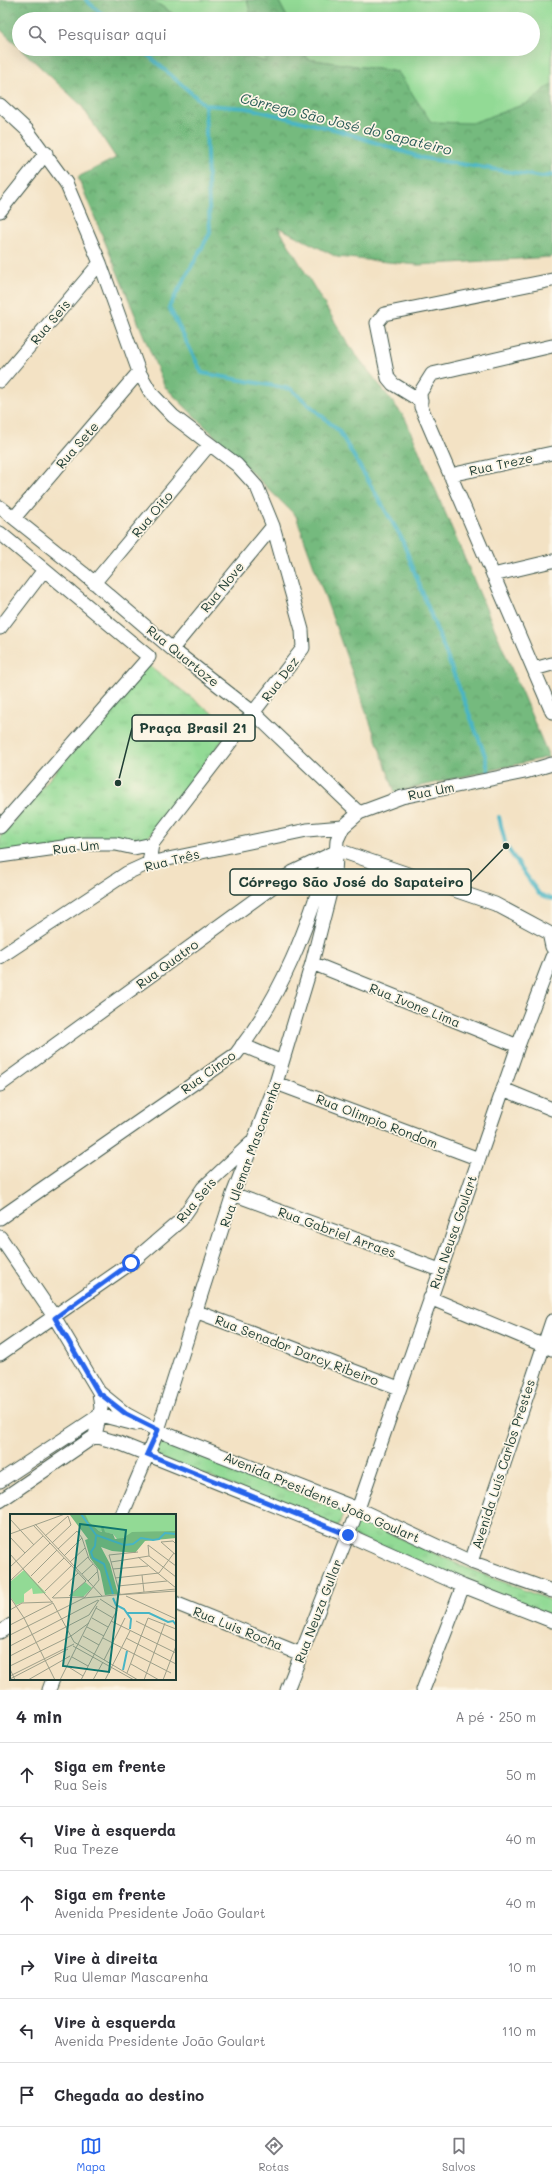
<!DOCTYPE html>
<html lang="pt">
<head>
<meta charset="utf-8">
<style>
	:root { --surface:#fff; --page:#f2f2f3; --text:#2b2b33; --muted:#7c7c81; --line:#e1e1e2; --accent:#2563eb }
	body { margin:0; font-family:Mali,sans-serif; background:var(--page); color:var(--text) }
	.stop { position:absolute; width:12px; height:12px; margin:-9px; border:3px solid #2563eb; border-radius:50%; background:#fff }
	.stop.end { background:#2563eb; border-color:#fff; box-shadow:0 1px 4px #0008 }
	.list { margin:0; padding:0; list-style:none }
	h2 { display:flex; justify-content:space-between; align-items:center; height:52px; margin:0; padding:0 16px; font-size:17px }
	h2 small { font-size:13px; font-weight:400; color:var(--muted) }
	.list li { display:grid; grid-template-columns:26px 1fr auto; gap:12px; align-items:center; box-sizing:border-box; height:64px; padding:0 16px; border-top:1px solid var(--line) }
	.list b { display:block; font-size:15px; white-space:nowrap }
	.list p { margin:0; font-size:13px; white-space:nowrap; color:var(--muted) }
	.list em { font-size:13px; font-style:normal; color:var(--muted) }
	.icon { flex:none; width:22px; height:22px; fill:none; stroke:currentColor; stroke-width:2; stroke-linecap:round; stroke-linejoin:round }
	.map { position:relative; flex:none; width:552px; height:1690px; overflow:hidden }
	.search { position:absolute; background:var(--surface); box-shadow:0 4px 16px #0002; left:12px; right:12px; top:12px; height:44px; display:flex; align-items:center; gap:10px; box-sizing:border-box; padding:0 14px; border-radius:22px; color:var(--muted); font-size:15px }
	.sheet { height:436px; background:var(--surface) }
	nav { display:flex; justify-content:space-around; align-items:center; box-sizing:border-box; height:56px; border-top:1px solid var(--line); background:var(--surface); font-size:11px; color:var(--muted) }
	nav a { display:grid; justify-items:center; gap:2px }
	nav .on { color:var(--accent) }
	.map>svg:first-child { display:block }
	.grass { fill:#92da95; stroke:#588c64 }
	.forest { fill:url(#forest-crowns); stroke:#4a7c59 }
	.park { fill:url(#park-tufts); stroke:#588c64 }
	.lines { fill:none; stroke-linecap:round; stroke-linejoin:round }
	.stream { stroke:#48b5c5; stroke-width:4 }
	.minor-casing { stroke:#3f564a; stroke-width:15 }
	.minor { stroke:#fff; stroke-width:13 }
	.route { stroke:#2563eb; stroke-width:5 }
	.labels { text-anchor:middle; stroke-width:3.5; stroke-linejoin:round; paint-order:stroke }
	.street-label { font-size:13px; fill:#1f3d34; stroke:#fcf5e5 }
	.water-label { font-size:14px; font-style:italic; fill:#295b58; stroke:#fcf5e5 }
	.inset-river { fill:none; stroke:#48b5c5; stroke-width:2 }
	.inset-road { fill:none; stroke:#9ea08a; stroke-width:1 }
	.view { fill:#0f766e; fill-opacity:0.15; stroke:#0f766e; stroke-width:2 }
	.inset-edge { fill:none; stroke:#1f3d34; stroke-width:2 }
	.leader { fill:none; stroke:#1f3d34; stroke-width:1.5 }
	.callout-dot { fill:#1f3d34; stroke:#fcf5e5; stroke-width:1.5 }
	.callout { fill:#fcf5e5; stroke:#1f3d34; stroke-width:1.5 }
	.callout-label { font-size:14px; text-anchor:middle; font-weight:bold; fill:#1f3d34 }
</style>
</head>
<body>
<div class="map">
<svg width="552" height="1690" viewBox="0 0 552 1690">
	<defs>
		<pattern id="forest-crowns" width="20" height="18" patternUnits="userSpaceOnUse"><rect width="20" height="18" fill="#75ba7e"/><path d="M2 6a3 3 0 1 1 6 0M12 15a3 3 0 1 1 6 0" fill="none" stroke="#5f9868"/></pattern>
		<pattern id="park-tufts" width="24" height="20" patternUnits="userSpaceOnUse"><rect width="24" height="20" fill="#92da95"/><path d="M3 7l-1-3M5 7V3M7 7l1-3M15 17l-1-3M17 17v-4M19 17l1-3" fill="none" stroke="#7dbc81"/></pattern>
	</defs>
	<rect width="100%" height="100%" fill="#fcf5e5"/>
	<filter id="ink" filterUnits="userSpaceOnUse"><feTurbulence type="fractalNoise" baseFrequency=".025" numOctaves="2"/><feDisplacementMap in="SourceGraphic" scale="8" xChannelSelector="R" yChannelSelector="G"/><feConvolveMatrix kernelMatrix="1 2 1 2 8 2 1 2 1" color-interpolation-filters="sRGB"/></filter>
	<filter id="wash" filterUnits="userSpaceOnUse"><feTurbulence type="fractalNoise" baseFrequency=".012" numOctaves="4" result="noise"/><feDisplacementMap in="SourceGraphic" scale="16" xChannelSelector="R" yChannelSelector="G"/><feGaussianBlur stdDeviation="0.9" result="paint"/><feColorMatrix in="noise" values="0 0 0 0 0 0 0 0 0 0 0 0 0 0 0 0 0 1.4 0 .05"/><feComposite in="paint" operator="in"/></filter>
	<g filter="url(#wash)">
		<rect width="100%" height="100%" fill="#f3e2c4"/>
		<path class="grass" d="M152,0H247L252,19H181Z
			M278,0H552V84L528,103L472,124L430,122L398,72L307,59L302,49H533V19H288Z
			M226,49H262L267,62L228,51Z"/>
		<path class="forest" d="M0,0H152L181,19H19V47L0,29Z
			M247,0H278L288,19H252Z
			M21,49H225L266,62L262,49H302L308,59L398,72L431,122L472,123L528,103L552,84V257L418,265L337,257L278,227L350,347L405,418L549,757L395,792L296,516L165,387L78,177L116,158L81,105Z"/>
		<path class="park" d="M147,664L232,728L144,843L0,853V837Z
			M160,1440L344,1512L338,1527L153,1455Z
			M358,1519L467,1568L552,1601V1618L351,1535Z"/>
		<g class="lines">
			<path class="stream" d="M86,0L107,19
				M141,49L205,105L247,108L337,130L423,158L542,177L552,175
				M205,105L210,233L169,307L202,373L291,389L339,431L401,537L485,755L489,774
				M499,817L506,846L539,894L552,899"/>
		</g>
	</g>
	<g filter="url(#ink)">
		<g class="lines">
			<g class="minor-casing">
				<path id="minor" d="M0,105L27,130L66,183L100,263L139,372L151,393L173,416L237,465L257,487L273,526L302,630L303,648L152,844L149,863
					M0,211L46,153
					M552,346L432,374L420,393L421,407L552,712
					M0,381L100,263
					M421,401L393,384L388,378L377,323L384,314L552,280
					M450,475L552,453
					M0,507L83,573L172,649L254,713L359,813
					M14,518L139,372
					M0,533L149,657L0,827
					M493,575L552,561
					M94,583L209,445
					M0,628L44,570
					M172,649L273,526
					M534,669L552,664
					M343,827L359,813L402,797L525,772L552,764
					M338,850L495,904L549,933L552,947
					M0,856L84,844H116L134,848L152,844
					M0,957L127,873L149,863L307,830L343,827
					M312,963L518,1046
					M242,1045L282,1062
					M276,1083L479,1159
					M0,1085L293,872L333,853
					M503,1089L552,1109
					M233,1194L440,1270
					M0,1218L236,1054C282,996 309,925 329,855
					M0,1237L55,1318L99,1392L101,1408L95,1436
					M430,1298L552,1349
					M195,1311L399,1388
					M0,1354L131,1263L181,1220L203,1188L251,1143
					M99,1392L126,1414L154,1429L358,1509L471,1562L552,1591
					M100,1415L135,1424
					M95,1436L119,1443L348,1535L463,1586L552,1621
					M0,1481L100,1415
					M0,1501L95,1436
					M122,1515L158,1430L233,1194L276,1083L312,963L335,873L337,840L343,827
					M471,1562L552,1321
					M175,1603L301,1654
					M0,1632L11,1625
					M49,1690L53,1679
					M287,1690L358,1509L518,1046L552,957
					M423,1690L463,1586"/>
			</g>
			<use href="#minor" class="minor"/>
		</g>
	</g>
	<g class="lines" filter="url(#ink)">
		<path class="route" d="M131,1263L55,1318L98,1392L126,1414L158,1430L147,1454L348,1535"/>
	</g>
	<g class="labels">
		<g class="street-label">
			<text transform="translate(50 322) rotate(-50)" y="5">Rua Seis</text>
			<text transform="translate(77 445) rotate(-49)" y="5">Rua Sete</text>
			<text transform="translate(501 464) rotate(-12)" y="5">Rua Treze</text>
			<text transform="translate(152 514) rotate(-50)" y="5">Rua Oito</text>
			<text transform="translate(222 587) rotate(-51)" y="5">Rua Nove</text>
			<text transform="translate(183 656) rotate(39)" y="5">Rua Quartoze</text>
			<text transform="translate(280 679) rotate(-53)" y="5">Rua Dez</text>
			<text transform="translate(431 791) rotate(-11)" y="5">Rua Um</text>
			<text transform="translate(76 847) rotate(-6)" y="5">Rua Um</text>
			<text transform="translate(172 860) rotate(-14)" y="5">Rua Três</text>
			<text transform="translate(167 964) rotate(-36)" y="5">Rua Quatro</text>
			<text transform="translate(415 1005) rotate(22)" y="5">Rua Ivone Lima</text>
			<text transform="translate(208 1072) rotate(-36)" y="5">Rua Cinco</text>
			<text transform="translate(377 1121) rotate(21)" y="5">Rua Olimpio Rondom</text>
			<text transform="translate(250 1154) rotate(-70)" y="5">Rua Ulemar Mascarenha</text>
			<text transform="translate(196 1200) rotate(-50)" y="5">Rua Seis</text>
			<text transform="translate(337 1232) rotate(20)" y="5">Rua Gabriel Arraes</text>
			<text transform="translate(453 1232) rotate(-71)" y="5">Rua Neusa Goulart</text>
			<text transform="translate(297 1350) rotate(21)" y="5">Rua Senador Darcy Ribeiro</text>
			<text transform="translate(503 1464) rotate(-72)" y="5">Avenida Luís Carlos Prestes</text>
			<text transform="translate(322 1497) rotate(23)" y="5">Avenida Presidente João Goulart</text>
			<text transform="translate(318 1611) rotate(-69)" y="5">Rua Neuza Gullar</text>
			<text transform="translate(238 1628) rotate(22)" y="5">Rua Luis Rocha</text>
		</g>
		<g class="water-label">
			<text transform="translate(346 124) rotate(14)" y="5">Córrego São José do Sapateiro</text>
		</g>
	</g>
	<g transform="translate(10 1514)">
		<rect width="166" height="166" fill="#f3e2c4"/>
		<path d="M166,0V17L124,19L108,26L103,20L89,17L79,9L75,1Z" fill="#92da95"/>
		<path d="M75,0L79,8L89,17L92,18L91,13L93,12L95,18L103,20L105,25L113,24L122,18L161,17H166V24L135,27L125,39L102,37L91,33L100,50L108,80L95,81L90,57L80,44L75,26L78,25L60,1Z" fill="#75ba7e"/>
		<path d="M14,56L36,79L23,80L22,74L14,80V88L6,91L0,82V68ZM75,68L82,74L73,83L60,82Z" fill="#92da95"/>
		<path class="inset-river" d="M71,0L86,21L114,31L123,30L131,24L143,26L149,25L155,19L166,20M86,22L85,32L81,38L83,44L94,50L103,80M103,84L106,91L114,95L121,105L120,115M117,99H139L158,108L163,107L166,111M113,156L117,137"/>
		<path class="inset-road" d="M0,5L24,31M25,10L92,82M23,11L76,67L59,82M0,20L55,0M35,22L58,2L61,11L42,29M0,23L15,39M151,28L166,41M151,28L163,27L166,30M48,35L67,17L72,24L79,45L87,54L89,66L74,84M0,40L42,88M54,42L72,24M139,42L138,31L166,52M139,42L166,63M128,43L166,74M60,48L75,34M101,48L99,41L128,38M0,53L33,22M66,54L78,43M103,55L138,52M72,60L83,50M132,61L134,78M21,62L47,36M105,64L149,59L164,39M0,67L40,29M78,67L87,58M28,69L54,44M108,72L157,67M35,77L62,51M110,80L101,48L139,42M107,81L166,77M116,82L166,105M0,83L14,104L45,166M42,84L68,59M43,84L74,83M43,89L64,128M86,94L103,104M0,96L12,89L43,88M82,104L98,113M101,107L166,139M126,107L166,127M0,111L43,89M77,113L94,122M0,121L74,84L166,75M73,122L89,131M93,124L161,159M116,124L166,150M64,128L128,166M0,132L88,86M63,132L124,166M0,142L79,101L89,86M62,143L78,152M94,146L115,104M121,150L149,166M0,152L61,122L79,109M57,152L73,162M0,155L5,166M117,159L138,104L166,115M0,162L64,130M0,165L58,135M18,166L60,142M50,166L87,92M71,166L107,96L90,85M83,166L93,148M95,166L120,117M134,166L155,109M153,166L166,132"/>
		<path class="view" d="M70,10L116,16L99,158L53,152Z"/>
		<rect width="166" height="166" class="inset-edge"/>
	</g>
	<path class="leader" d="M118 783L132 728M506 846L471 882"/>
	<g class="callout-dot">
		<circle cx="118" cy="783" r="4"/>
		<circle cx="506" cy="846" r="4"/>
	</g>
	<g class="callout">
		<rect x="132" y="715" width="123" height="26" rx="4"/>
		<rect x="230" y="869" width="241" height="26" rx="4"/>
	</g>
	<g class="callout-label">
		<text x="193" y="733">Praça Brasil 21</text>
		<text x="351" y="887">Córrego São José do Sapateiro</text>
	</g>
</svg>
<div class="stop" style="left:131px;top:1263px"></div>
<div class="stop end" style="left:348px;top:1535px"></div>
<div class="search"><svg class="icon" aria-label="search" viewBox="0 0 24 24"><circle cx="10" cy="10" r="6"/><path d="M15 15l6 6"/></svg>Pesquisar aqui</div>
</div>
<section class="sheet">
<h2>4 min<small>A pé · 250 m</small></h2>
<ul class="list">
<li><svg class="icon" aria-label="ahead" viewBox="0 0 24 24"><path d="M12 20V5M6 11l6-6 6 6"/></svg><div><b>Siga em frente</b><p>Rua Seis</p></div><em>50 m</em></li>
<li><svg class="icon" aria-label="left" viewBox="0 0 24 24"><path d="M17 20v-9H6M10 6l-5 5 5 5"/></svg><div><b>Vire à esquerda</b><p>Rua Treze</p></div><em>40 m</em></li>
<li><svg class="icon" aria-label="ahead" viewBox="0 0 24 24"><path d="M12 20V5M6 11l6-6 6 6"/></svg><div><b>Siga em frente</b><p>Avenida Presidente João Goulart</p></div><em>40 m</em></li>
<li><svg class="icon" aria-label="right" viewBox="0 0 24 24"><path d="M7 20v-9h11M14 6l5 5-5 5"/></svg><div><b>Vire à direita</b><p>Rua Ulemar Mascarenha</p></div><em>10 m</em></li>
<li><svg class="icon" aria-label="left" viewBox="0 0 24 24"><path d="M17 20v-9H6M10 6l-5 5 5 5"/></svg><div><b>Vire à esquerda</b><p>Avenida Presidente João Goulart</p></div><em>110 m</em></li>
<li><svg class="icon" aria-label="arrive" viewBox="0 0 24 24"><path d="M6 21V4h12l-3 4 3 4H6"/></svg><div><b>Chegada ao destino</b></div></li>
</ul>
</section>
<nav>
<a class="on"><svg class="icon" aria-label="map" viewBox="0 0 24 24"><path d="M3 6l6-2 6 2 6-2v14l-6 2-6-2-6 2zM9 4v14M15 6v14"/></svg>Mapa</a>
<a><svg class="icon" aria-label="directions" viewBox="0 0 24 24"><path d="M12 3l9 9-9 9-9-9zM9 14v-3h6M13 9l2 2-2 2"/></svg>Rotas</a>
<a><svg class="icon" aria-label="saved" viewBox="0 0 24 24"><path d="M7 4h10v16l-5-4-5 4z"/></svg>Salvos</a>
</nav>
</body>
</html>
